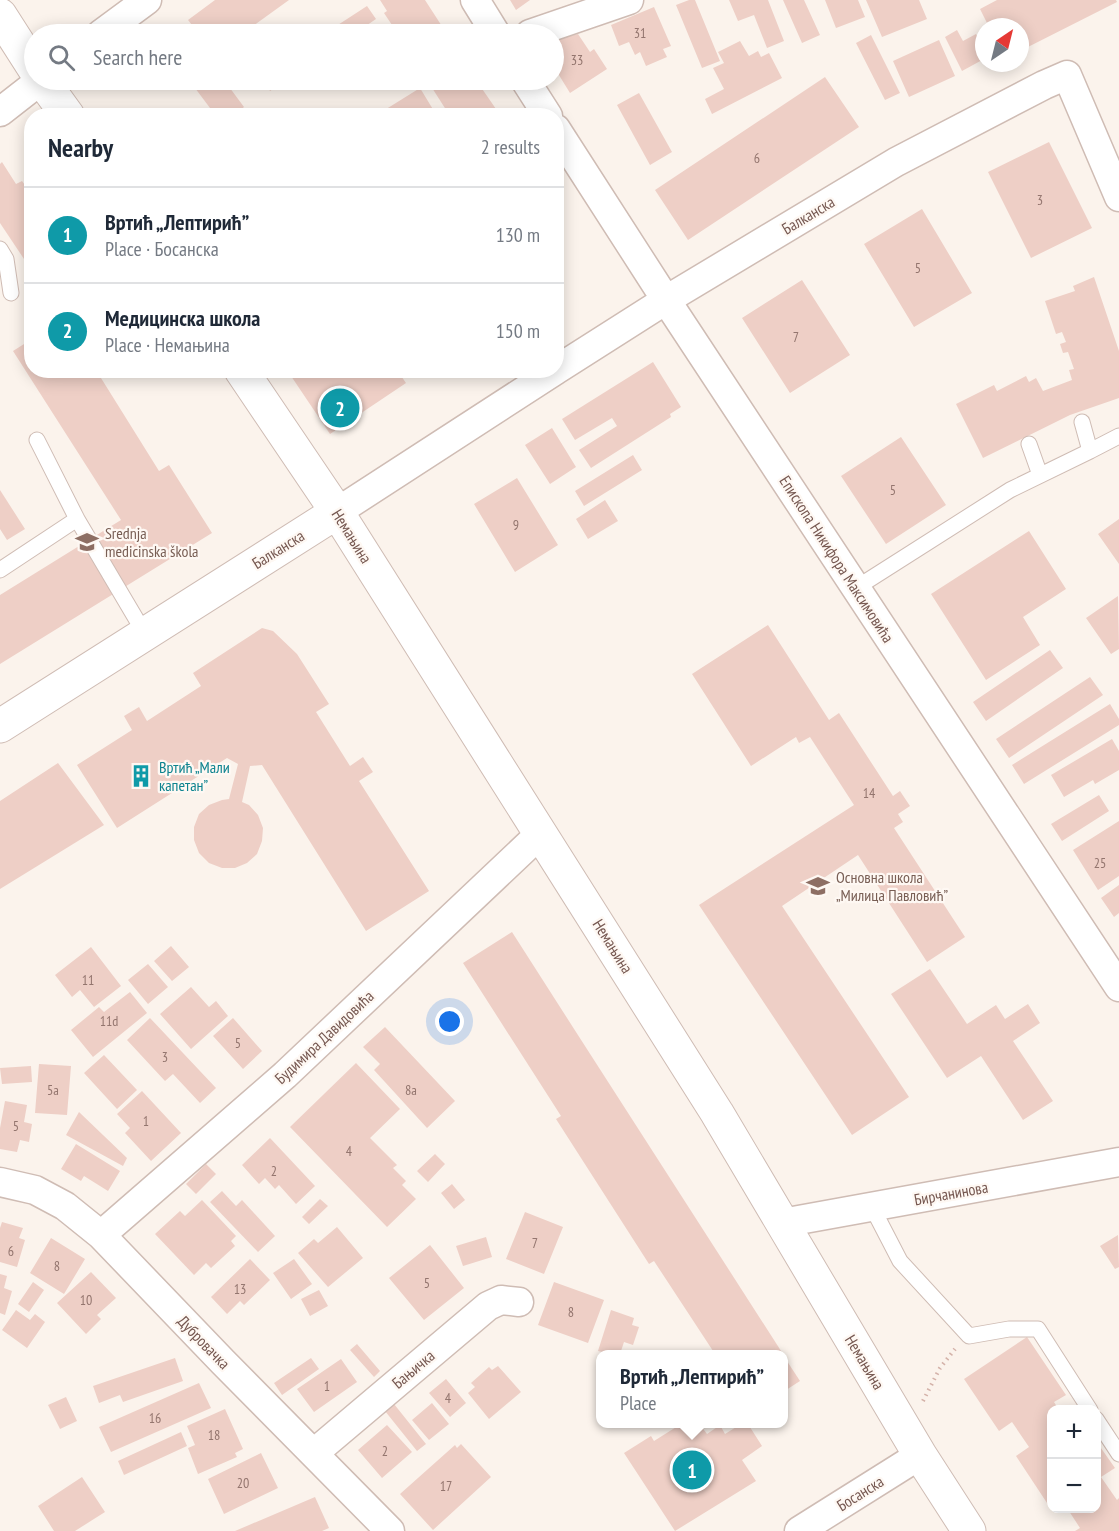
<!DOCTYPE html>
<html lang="en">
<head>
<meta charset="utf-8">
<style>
	:root { --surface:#fff; --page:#f6f6f7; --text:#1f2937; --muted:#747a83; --line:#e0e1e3; --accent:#111827 }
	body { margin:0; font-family:"PT Sans Narrow",sans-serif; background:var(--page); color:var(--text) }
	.controls { position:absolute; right:18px; bottom:18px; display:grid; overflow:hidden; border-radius:12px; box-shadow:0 3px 15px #0003 }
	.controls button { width:54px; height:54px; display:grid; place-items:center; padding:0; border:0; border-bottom:2px solid var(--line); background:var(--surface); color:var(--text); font:30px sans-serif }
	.compass { position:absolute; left:975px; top:18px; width:54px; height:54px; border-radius:50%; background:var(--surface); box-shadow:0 3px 15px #0003; rotate:35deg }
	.you { position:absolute; left:450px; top:1022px; width:21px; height:21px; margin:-15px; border:4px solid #fff; border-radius:50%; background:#1a73e8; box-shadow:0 0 0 9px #1a73e833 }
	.badge { display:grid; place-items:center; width:39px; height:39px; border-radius:50%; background:var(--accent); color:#fff; font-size:20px; font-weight:700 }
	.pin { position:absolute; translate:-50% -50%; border:3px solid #fff; box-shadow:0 2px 6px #0006 }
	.popup { position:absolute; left:596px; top:1350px; width:192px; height:78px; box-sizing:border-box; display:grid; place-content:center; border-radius:12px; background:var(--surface); filter:drop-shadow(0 2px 4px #0005); font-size:20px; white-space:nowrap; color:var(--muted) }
	.popup b { font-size:22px; color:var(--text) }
	.popup::after { content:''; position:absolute; left:50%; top:100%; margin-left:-12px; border:12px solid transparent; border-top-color:var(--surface) }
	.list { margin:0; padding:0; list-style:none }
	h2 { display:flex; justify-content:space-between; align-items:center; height:78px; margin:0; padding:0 24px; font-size:26px }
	h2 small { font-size:20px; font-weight:400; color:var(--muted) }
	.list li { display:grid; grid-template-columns:39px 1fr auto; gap:18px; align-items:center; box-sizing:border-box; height:96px; padding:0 24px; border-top:2px solid var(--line) }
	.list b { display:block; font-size:22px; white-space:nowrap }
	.list p { margin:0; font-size:20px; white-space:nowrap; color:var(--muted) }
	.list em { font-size:20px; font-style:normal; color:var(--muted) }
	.icon { flex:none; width:33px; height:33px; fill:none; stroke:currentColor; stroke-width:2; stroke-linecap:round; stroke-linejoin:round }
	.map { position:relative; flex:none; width:1119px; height:1531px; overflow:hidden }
	.search { position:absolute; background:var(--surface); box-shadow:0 3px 15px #0003; left:24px; top:24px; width:540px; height:66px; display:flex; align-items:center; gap:15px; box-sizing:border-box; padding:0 21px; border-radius:33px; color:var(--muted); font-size:22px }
	.panel { position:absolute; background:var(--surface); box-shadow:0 3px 15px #0003; left:24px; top:108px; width:540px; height:270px; border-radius:24px }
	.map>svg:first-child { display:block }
	.building { fill:#eecfc6 }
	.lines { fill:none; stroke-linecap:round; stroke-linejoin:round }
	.service-casing { stroke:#cfbcb4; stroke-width:17 }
	.minor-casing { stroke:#cfbcb4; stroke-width:31 }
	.tertiary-casing { stroke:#cfbcb4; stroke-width:35 }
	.path { stroke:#d4b2a9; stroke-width:4; stroke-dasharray:1.5 4.5; stroke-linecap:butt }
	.service { stroke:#fff; stroke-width:15 }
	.minor { stroke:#fff; stroke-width:28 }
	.tertiary { stroke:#fff; stroke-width:33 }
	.labels { text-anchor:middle; stroke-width:4.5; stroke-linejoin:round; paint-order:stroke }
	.number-label { font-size:14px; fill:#93756e }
	.street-label { font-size:16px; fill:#755750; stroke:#fef8f3 }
	.education-label { font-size:16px; fill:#785e54; stroke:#fef8f3; text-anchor:start }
	.culture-label { font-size:16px; fill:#0d838f; stroke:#fef8f3; text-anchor:start }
</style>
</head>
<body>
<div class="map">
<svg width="1119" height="1531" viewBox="0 0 1119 1531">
	<rect width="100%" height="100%" fill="#fbf3ec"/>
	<path class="building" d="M215,0H289L242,34H199L188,20Z
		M380,0H425L447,34H398L384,13L387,11Z
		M510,0H530L516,10Z
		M689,0H695L720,61L702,68L676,5Z
		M729,0H768L784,41L767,48L754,15L738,21Z
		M783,0H804L820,35L802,43Z
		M825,0H858L865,17L836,28Z
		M866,0H919L927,19L882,37Z
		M997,0H1116L1117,2L1020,51V27H989L980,9Z
		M367,6L376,19L354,34H324Z
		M654,7L671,46L663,49L667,57L646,66L640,52L635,55L629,42L619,46L611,25Z
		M957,30L963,41L976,34L984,50V59L962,71L945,37Z
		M578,34L590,52L594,49L607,69L570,93L554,67V40Z
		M871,35L900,93L885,100L856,43Z
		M939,40L955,76L909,97L893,61Z
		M740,41L749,56L758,51L761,57L769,53L782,78L712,114L705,99L724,89L713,68L724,63L718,52Z
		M825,77L859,127L688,240L655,190Z
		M189,80H224L244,107L233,116H216Z
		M263,80H287L270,91Z
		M427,80H476L496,109L490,113L492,116H450Z
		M420,88L437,116H375Z
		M639,93L672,152L650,165L617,105Z
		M1049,142L1092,228L1031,258L988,172Z
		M2,162L16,184L22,181L32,195V271L0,223V164Z
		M922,209L972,293L914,327L864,244Z
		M1094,277L1119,351V398L1070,415L983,458L956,404L994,385L997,391L1026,376L1029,382L1036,378L1043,391L1072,380L1069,370L1074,369L1068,352L1063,353L1060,344L1066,342L1062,332L1056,334L1045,301L1075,291L1073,286Z
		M802,280L850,355L790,393L742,318Z
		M32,339V370H96L159,471L169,465L212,533L0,664V595L121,520L13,351Z
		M653,362L681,407L670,414L671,417L591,468L579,450L617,426L612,418L575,440L562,419Z
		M287,370H397L406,383L330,434Z
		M552,428L576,467L550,484L525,445Z
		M901,437L946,505L886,544L841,476Z
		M633,455L642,470L584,506L575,491Z
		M517,478L558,545L515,572L474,504Z
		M0,490L25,529L7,540L0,529Z
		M605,500L618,521L588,539L576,519Z
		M1119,519V564L1098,534Z
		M1029,531L1066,589L1023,617L1040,645L986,680L931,594Z
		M1118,596L1119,649L1111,654L1086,618Z
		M768,625L829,720L839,713L893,796L900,791L910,806L898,814L903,822L894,828L965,937L927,962L858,855L782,906L909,1097L852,1135L699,905L854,805L810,737L799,743L796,737L751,766L692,674Z
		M262,628L273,631L297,654L329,704L316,712L350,766L363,757L373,772L359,781L429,891L366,931L262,765L250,766L242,802L249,805L258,815L263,828L262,841L257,854L247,863L235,868H222L209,863L199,853L194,840V827L199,814L209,805L222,800L229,799L238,764L227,758L117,828L77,765L132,730L124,716L139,707L147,721L201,686L193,673Z
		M1050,650L1063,668L986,721L973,702Z
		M1090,677L1103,695L1009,758L996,739Z
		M1110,704L1119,719V725L1024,784L1012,765Z
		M1112,739L1119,751V770L1095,784L1093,780L1064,797L1051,775Z
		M58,763L104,825L0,889V801Z
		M1099,795L1109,811L1062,841L1051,824Z
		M1119,821V876L1098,890L1073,850Z
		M1119,885V913L1114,917L1101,898Z
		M512,932L576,1032L783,1354H715L654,1261L649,1264L556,1119L561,1116L463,963Z
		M171,946L189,967L172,981L154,961Z
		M91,947L121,986L94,1007L80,990L72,997L55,975Z
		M148,964L168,987L148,1004L128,980Z
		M930,969L967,1024L996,1005L1005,1019L1028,1004L1040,1023L1013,1041L1053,1101L1023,1120L981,1056L947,1078L891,994Z
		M191,987L209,1007L216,1001L228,1016L191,1049L160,1014Z
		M130,992L147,1013L93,1057L71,1030L99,1007L104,1012Z
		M150,1018L216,1088L200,1103L173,1074L165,1081L127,1040Z
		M233,1018L262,1051L243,1069L213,1036Z
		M385,1027L455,1101L427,1128L374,1070L380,1064L363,1047Z
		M104,1055L137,1090L117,1109L84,1073Z
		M356,1063L400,1109L370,1138L397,1165L393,1168L406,1181L402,1185L416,1199L387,1227L290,1127Z
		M39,1064L71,1066L67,1115L35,1113Z
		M31,1066L32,1082L2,1084L0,1068Z
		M142,1091L181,1133L151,1161L125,1133L130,1128L117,1114Z
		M5,1101L27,1105L24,1122L32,1124L29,1142L20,1140L17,1152L0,1149V1128Z
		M79,1112L127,1158L123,1166L66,1135Z
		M270,1138L315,1186L296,1204L279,1185L275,1189L265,1178L259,1184L242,1165Z
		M76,1144L120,1171L108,1191L84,1176L81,1181L61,1169Z
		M435,1154L445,1164L428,1182L417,1171Z
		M206,1164L216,1174L196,1194L186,1184Z
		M452,1184L465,1200L454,1209L441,1193Z
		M222,1191L236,1206L242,1200L275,1236L258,1252L210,1202Z
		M320,1199L328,1206L309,1224L302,1217Z
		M202,1200L236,1236L231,1241L235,1246L211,1268L206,1263L194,1275L155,1234L180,1211L185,1216Z
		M525,1212L563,1227L544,1274L506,1259Z
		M2,1222L23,1228L19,1238L25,1240L17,1267L0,1262V1228Z
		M337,1227L363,1258L328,1287L298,1253L314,1239L318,1243Z
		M1118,1235L1119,1267L1115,1269L1100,1246Z
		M486,1237L492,1257L463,1266L456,1246Z
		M51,1238L85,1259L64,1294L30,1273Z
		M430,1245L464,1288L424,1320L389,1278Z
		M250,1259L270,1280L244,1305L240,1301L227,1314L211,1297Z
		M294,1259L312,1284L291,1299L273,1273Z
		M91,1272L116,1298L97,1315L101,1319L86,1334L57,1303Z
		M0,1274L7,1276L4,1288L12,1291L5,1315L0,1313Z
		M33,1282L44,1290L29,1312L18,1304Z
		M554,1282L604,1300L588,1343L538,1325Z
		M319,1290L328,1306L310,1316L301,1299Z
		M16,1310L30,1320L35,1314L45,1322L27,1348L2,1330Z
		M611,1310L634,1318L632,1325L639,1327L633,1345L624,1342L620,1354H611L598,1351Z
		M1027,1337L1066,1395L1054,1402L1059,1410H1052V1505L1049,1506L1016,1456L1029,1447L1012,1422L999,1431L964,1379Z
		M357,1344L380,1371L374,1377L350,1350Z
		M783,1355L800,1381L783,1392Z
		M175,1358L183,1381L123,1402L120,1395L99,1403L93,1386Z
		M311,1358L319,1369L282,1395L274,1383Z
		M341,1359L357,1382L314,1412L297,1389Z
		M498,1366L521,1392L489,1419L468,1393L475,1387L471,1383L489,1367L492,1370Z
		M446,1379L466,1403L450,1417L429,1393Z
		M199,1383L211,1408L111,1452L99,1427Z
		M66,1397L77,1421L60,1429L48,1405Z
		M432,1403L449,1424L429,1440L412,1420Z
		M394,1404L426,1444L417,1451L385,1411Z
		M225,1409L243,1449L235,1453L237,1457L198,1474L188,1448L195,1445L187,1426Z
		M681,1424H706L701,1426L707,1434L720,1425L725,1434L741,1424H748L762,1446L742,1460L756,1481L675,1531L624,1453L651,1436L654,1441Z
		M387,1425L412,1452L382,1478L358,1450Z
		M181,1432L187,1446L124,1475L118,1461Z
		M1096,1441L1115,1468L1101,1477L1117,1500L1119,1498V1531H1075L1080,1528L1067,1508H1096Z
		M461,1444L491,1477L433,1530L400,1494L455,1445L457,1448Z
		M261,1453L278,1488L224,1514L208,1479Z
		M82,1477L105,1512L75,1531H54L38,1506Z
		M315,1497L329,1528L322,1531H235Z"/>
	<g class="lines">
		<g class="service-casing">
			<path id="service" d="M0,249L6,259L11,293
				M1082,422L1090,451L1119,436
				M1029,444L1040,475
				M77,519L145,634
				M0,570L77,519L37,440
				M856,588L1010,490L1090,451
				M872,1207L900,1261L969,1336L1009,1329H1038L1090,1410
				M1096,1419L1119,1454"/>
		</g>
		<g class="minor-casing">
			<path id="minor" d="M475,0L496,34
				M101,34L147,0
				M530,34L629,0
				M525,80L548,116
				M0,112L41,80
				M556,129L666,300L1119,987
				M556,370L666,300L896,162L1044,85L1067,75L1119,197
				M337,512L556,370
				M0,1182L35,1190L65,1206L101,1235L223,1362L390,1531
				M782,1223L1119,1162
				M101,1235L285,1075L541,833
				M314,1453L488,1306L501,1300L519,1302
				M799,1531L920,1455"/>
		</g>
		<g class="tertiary-casing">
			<path id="tertiary" d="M0,15L34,68
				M42,80L68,116
				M241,370L337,512L717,1113L920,1455L969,1531
				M0,726L337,512"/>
		</g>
		<path class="path" d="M923,1401L940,1368L955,1349"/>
		<use href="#service" class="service"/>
		<use href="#minor" class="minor"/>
		<use href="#tertiary" class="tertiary"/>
	</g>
	<defs>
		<g id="school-bare" transform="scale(1.8)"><path d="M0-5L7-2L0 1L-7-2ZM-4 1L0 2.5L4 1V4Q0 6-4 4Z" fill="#8d6e63" stroke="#fef8f3" stroke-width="2.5" paint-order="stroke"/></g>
		<g id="building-bare" transform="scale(1.8)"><path d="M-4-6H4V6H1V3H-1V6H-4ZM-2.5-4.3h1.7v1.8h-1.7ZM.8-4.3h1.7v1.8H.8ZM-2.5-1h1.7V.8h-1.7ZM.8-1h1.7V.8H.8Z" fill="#0f9aa8" stroke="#fef8f3" stroke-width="2.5" paint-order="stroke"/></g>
	</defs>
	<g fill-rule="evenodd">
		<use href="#school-bare" x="87" y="542"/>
		<use href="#building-bare" x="141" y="776"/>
		<use href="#school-bare" x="818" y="886"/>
	</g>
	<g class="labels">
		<g class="number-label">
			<text x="640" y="38">31</text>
			<text x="577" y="65">33</text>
			<text x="757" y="163">6</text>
			<text x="1040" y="205">3</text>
			<text x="918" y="273">5</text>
			<text x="796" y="342">7</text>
			<text x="893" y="495">5</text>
			<text x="516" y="530">9</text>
			<text x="869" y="798">14</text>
			<text x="1100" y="868">25</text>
			<text x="88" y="985">11</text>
			<text x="109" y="1026">11d</text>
			<text x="238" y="1048">5</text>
			<text x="165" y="1062">3</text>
			<text x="53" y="1095">5a</text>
			<text x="411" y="1095">8a</text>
			<text x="146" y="1126">1</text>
			<text x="16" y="1131">5</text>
			<text x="349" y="1156">4</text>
			<text x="274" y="1176">2</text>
			<text x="535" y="1248">7</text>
			<text x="11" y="1256">6</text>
			<text x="57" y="1271">8</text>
			<text x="427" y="1288">5</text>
			<text x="240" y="1294">13</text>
			<text x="86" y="1305">10</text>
			<text x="571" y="1317">8</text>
			<text x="327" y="1391">1</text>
			<text x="448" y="1403">4</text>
			<text x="155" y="1423">16</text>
			<text x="214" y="1440">18</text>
			<text x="385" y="1456">2</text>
			<text x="243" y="1488">20</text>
			<text x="446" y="1491">17</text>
		</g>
		<g class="street-label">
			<text transform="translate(808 215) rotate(-31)" y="6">Балканска</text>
			<text transform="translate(352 536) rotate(58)" y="6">Немањина</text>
			<text transform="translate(278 549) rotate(-32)" y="6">Балканска</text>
			<text transform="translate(837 559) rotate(57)" y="6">Епископа Никифора Максимовића</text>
			<text transform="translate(613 946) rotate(58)" y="6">Немањина</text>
			<text transform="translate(324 1037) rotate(-43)" y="6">Будимира Давидовића</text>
			<text transform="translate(951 1193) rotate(-10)" y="6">Бирчанинова</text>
			<text transform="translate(204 1342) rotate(46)" y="6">Дубровачка</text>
			<text transform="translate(865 1362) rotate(59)" y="6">Немањина</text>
			<text transform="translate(413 1369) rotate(-40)" y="6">Бањичка</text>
			<text transform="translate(860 1493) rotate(-32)" y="6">Босанска</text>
		</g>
		<g class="education-label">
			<text x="105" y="539">Srednja<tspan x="105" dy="18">medicinska škola</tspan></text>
			<text x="836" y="883">Основна школа<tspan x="836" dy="18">„Милица Павловић”</tspan></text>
		</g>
		<g class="culture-label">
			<text x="159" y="773">Вртић „Мали<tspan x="159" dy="18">капетан”</tspan></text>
		</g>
	</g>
</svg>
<div class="controls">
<button>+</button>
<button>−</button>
</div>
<svg class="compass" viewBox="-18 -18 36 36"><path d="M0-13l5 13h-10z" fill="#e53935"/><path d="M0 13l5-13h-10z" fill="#747a83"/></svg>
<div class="you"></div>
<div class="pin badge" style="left:692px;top:1470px;background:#0f9aa8">1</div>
<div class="popup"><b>Вртић „Лептирић”</b>Place</div>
<div class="pin badge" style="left:340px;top:408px;background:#0f9aa8">2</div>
<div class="search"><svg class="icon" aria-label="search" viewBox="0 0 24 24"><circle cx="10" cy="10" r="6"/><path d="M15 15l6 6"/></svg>Search here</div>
<section class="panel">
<h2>Nearby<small>2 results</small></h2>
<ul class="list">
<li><span class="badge" style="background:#0f9aa8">1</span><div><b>Вртић „Лептирић”</b><p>Place · Босанска</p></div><em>130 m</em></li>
<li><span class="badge" style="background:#0f9aa8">2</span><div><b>Медицинска школа</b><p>Place · Немањина</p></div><em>150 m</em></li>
</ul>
</section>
</div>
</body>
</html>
